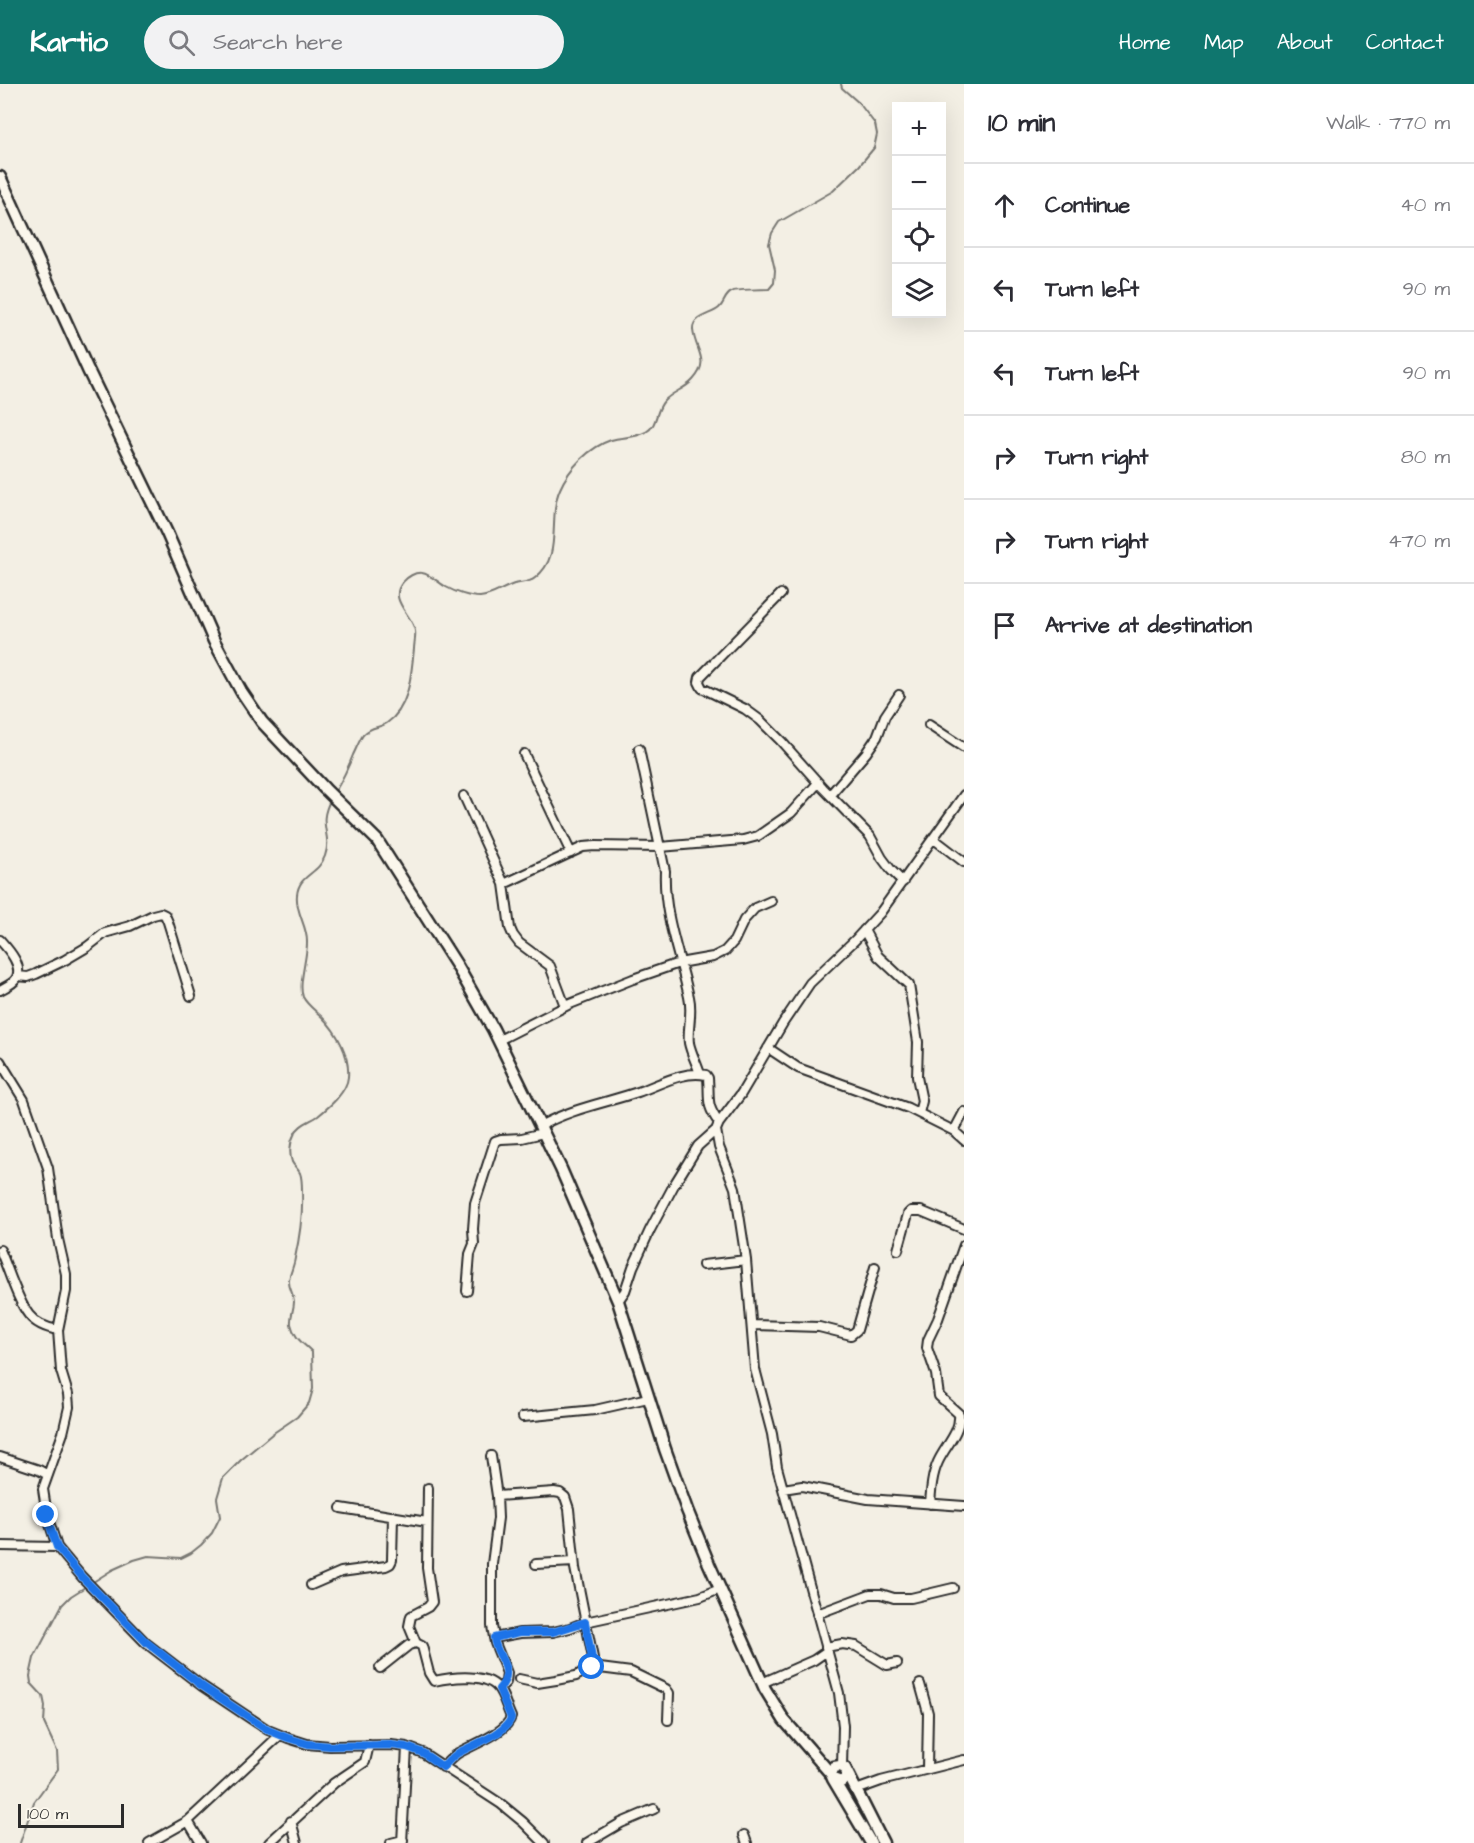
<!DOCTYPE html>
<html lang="en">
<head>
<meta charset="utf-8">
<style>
	:root { --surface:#fff; --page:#f2f2f3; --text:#2b2b33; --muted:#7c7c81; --line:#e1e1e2; --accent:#0f766e }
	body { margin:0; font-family:"Architects Daughter",sans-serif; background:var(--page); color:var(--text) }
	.controls { position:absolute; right:18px; top:18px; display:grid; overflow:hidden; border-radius:0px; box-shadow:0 6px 24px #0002 }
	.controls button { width:54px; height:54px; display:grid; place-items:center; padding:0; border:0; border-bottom:2px solid var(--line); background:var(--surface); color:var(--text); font:30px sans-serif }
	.scale { position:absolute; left:18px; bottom:15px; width:106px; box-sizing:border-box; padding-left:6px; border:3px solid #2b2b2b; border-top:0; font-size:16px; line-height:21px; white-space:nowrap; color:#2b2b2b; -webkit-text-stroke:4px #fbf7ec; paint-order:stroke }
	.stop { position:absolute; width:18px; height:18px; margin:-14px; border:4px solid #1a73e8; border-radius:50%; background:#fff }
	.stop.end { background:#1a73e8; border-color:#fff; box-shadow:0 2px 6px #0008 }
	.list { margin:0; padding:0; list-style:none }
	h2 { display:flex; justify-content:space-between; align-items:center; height:78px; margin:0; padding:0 24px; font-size:26px }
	h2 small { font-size:20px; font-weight:400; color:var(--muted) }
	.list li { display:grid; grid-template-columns:39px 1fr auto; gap:18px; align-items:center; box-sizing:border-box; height:84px; padding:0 24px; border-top:2px solid var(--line) }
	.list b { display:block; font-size:22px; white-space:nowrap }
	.list em { font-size:20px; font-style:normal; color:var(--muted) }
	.icon { flex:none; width:33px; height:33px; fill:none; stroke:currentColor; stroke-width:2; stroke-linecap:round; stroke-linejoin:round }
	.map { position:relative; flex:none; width:964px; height:1759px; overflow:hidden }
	header { display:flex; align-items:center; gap:36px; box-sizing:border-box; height:84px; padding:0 30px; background:var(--accent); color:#fff }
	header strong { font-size:28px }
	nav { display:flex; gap:33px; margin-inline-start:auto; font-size:21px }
	.search { width:420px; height:54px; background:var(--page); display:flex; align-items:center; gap:15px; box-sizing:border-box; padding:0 21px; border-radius:33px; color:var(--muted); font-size:22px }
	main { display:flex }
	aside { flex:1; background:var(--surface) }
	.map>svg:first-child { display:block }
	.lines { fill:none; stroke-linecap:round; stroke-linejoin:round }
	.stream { stroke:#787772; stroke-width:2 }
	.minor-casing { stroke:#2b2b2b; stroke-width:12 }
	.secondary-casing { stroke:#2b2b2b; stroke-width:15 }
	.minor { stroke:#fbf7ec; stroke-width:8 }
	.secondary { stroke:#fbf7ec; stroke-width:10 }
	.route { stroke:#1a73e8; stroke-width:8 }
</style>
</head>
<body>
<header>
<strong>Kartio</strong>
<div class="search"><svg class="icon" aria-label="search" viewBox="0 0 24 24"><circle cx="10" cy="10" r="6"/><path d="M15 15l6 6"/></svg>Search here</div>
<nav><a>Home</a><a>Map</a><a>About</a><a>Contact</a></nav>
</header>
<main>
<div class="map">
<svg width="964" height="1759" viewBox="0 0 964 1759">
	<rect width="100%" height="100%" fill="#f3efe4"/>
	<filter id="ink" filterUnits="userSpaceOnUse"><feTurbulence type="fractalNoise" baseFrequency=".0167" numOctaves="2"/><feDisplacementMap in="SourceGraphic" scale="12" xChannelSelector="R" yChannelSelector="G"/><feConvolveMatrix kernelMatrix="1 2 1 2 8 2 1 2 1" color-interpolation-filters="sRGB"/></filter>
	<g filter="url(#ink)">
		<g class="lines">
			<path class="stream" d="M335,708C342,696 348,684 353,671C356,665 359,657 363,651C372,641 379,645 387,639C410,623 411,590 414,565C414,560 416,552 415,547C413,531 387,516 403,498C407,493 415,488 422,489C430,490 439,499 446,503C455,508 469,513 480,513C493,512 502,504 514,500C521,498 529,499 535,494C564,472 547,434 560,405C569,384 590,363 611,356C623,353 635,354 646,348C658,341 655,327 664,317C672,308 685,305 693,296C711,276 695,267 693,246C692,232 711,231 719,224C725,219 724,211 733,207C737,206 762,205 769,205L774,199L775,186L769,160L772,149L779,138L833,107L859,82L874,64L877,50L875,40L859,19L842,4L841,0
				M20,1759L34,1718L58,1685L57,1667L44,1639L45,1622L43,1612L31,1599L30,1592L34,1574L62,1521L71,1512L112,1486L134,1476L148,1472L181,1474L191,1469L201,1461L212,1449L220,1433L217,1414L223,1394L241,1376L272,1350L297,1333L309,1319L313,1305L312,1268C303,1259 294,1254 291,1240C290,1232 294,1226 294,1218C294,1210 288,1204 289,1196C290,1189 294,1182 295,1174C300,1152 303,1129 302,1107C302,1101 302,1094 300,1089C298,1085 294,1082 292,1078C289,1070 290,1058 294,1051C298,1041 309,1038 318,1032C329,1023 347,1008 348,993C350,971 337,948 322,933C316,927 307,921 303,913C298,901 307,875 307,859C308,843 295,828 297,811C299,790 318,791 325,772C333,749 316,742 331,715"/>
			<g class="minor-casing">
				<path id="minor" d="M781,510L700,593L699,598L702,604L745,625L760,636L781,657L823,704L870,752L882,774L891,786L903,798
					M929,641L964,664
					M639,665L665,787C663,831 680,871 689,913C693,929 687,945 689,959C691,969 697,980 700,990
					M524,670L571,769
					M830,711L866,669L877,653L885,632L899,611
					M464,712L504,800L510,844L513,851L519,859L550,882L565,922
					M934,755L964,778
					M504,800L583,763L595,762L660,763L743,756L758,752L791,729L818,699
					M864,846L878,872L909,901L918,958L917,993L922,1017L919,1029
					M0,856C8,865 24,882 16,895C13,900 5,903 0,906
					M18,892L28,893L36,890L65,876L87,863L105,849L130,842L153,831L161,829L165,831L168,838L191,912
					M499,956L570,920L633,895L679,879L713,873L725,867L734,857L744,836L755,824L771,817
					M768,964L798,984L908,1024L954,1047L964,1056
					M0,977L24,1016L48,1084L58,1155L66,1190V1207L58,1246L61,1287L68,1310L69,1323L63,1349L43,1405L47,1431L57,1463L82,1493L146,1559L202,1602L268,1646L288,1654L307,1660L330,1662L391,1661L407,1663L423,1669L501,1720L523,1738L544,1759
					M540,1042C570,1025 605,1019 638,1008C659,1001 683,986 706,991L708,994C710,1016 705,1019 719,1039
					M954,1047L964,1028
					M0,1166C8,1184 17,1216 29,1231C36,1240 47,1244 58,1246
					M898,1166L908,1130L911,1127H921L964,1145
					M703,1181L746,1176
					M467,1207L470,1170L474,1160L473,1145L475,1119L495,1057L501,1055L522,1054L543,1049
					M618,1217L625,1207L633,1183L650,1146L674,1101L698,1062L716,1046
					M752,1241L819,1243L851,1251L857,1246L875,1183
					M523,1333L595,1326L648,1314
					M491,1372L497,1412L498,1434L492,1480V1542L495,1559L507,1589L506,1598L499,1605
					M0,1373L39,1386L48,1391
					M783,1405L802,1402L868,1415L964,1422
					M497,1412L554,1408L560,1409L565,1413L569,1425L575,1484L593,1574L592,1583L576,1592L556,1596L537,1599L519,1595
					M930,1420C931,1406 932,1391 938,1378C945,1362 961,1348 959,1330L939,1312L936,1290L927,1264L928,1256L938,1235L964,1161
					M341,1424L427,1438
					M0,1462L57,1463
					M536,1480L574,1478
					M311,1501L341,1488L386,1482L390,1480L392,1476L393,1432
					M817,1530L870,1510H881L894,1514H911L953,1504
					M494,1554L520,1549L553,1548L570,1544L585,1538L700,1513L720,1505
					M416,1559L409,1542L411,1532L428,1523L432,1518L427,1484L428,1404
					M826,1563L842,1560L856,1562L887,1581L897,1579
					M592,1583L631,1588L666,1605L669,1609L668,1636
					M380,1584L409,1561L416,1559L422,1562L429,1589L434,1597C452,1593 490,1588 500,1607C505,1615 507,1625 511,1633C506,1649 472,1661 458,1669C452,1673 448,1678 443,1683
					M762,1599L814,1576L827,1567
					M920,1600L928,1629L927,1685
					M842,1683L843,1642L839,1609L777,1383L772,1350L755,1285L746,1176L735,1104L719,1063L716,1046L719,1039L741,1010L783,939L810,899L855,856L880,829L964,711
					M856,1706L881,1697L964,1676
					M188,1737L201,1759
					M291,1737L297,1759
					M744,1751L747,1759
					M149,1759L188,1737L280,1651
					M269,1759L334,1699L365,1678L369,1661
					M391,1759L403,1756
					M402,1759L407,1663
					M587,1759L621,1739L654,1725"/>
			</g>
			<g class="secondary-casing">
				<path id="secondary" d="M0,93L88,286L167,449L214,557L241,607L262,638L325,705L377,756L456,880L493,945L561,1085L618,1217L665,1365L687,1426L709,1480L765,1605L784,1636L831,1690L833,1695L841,1698L845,1695L847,1689
					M831,1690L834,1683L840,1682L845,1684L883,1759
					M833,1695L871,1759"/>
			</g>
			<use href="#minor" class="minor"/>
			<use href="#secondary" class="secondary"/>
		</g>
	</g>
	<g class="lines" filter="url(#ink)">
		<path class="route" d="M46,1431L57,1463L82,1493L146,1558L202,1602L268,1646L288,1654L308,1660L330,1662L391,1661L407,1663L423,1669L443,1683C448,1678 452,1673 458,1669C472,1661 506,1650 511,1634L499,1605C517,1585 496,1574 494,1554L520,1548H553L585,1538L592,1574V1583"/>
	</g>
</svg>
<div class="controls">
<button>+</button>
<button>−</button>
<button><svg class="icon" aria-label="locate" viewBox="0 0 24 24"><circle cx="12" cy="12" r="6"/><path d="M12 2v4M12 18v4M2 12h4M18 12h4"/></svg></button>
<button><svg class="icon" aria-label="layers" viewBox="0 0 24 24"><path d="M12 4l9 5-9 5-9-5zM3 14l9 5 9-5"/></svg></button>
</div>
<div class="scale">100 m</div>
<div class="stop" style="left:592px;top:1583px"></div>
<div class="stop end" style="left:46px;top:1431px"></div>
</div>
<aside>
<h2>10 min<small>Walk · 770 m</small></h2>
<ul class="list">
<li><svg class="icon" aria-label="ahead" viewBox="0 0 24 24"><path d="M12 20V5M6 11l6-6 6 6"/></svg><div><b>Continue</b></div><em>40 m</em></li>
<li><svg class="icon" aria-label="left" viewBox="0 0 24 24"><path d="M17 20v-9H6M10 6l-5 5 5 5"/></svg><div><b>Turn left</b></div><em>90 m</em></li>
<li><svg class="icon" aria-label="left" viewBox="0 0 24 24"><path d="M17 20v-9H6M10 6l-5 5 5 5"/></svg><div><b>Turn left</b></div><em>90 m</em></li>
<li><svg class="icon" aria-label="right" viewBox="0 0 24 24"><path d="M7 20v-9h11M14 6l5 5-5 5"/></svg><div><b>Turn right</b></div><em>80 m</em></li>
<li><svg class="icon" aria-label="right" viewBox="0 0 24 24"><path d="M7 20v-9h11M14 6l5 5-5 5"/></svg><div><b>Turn right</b></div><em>470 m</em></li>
<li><svg class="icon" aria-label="arrive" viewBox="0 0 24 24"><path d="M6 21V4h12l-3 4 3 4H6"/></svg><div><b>Arrive at destination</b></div></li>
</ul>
</aside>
</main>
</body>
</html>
